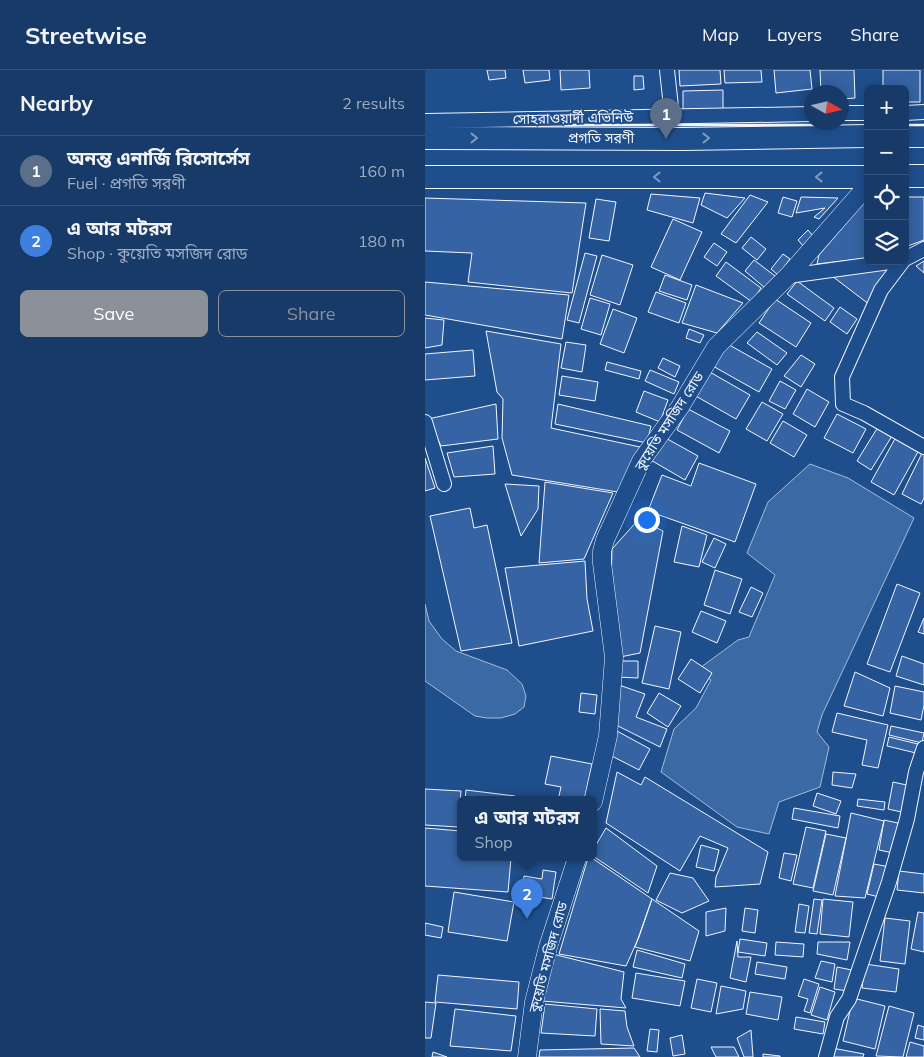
<!DOCTYPE html>
<html lang="en">
<head>
<meta charset="utf-8">
<style>
	:root { --surface:#173a69; --page:#20416f; --text:#f1f3f6; --muted:#9eadc0; --line:#36547d; --accent:#8c9099 }
	body { margin:0; font-family:Mulish,"Noto Sans Bengali",sans-serif; background:var(--page); color:var(--text) }
	.controls { position:absolute; right:15px; top:15px; display:grid; overflow:hidden; border-radius:8px; box-shadow:0 2px 12px #0003 }
	.controls button { width:45px; height:45px; display:grid; place-items:center; padding:0; border:0; border-bottom:1px solid var(--line); background:var(--surface); color:var(--text); font:25px sans-serif }
	.compass { position:absolute; left:379px; top:15px; width:45px; height:45px; border-radius:50%; background:var(--surface); box-shadow:0 2px 12px #0003; rotate:98deg }
	.you { position:absolute; left:221px; top:449px; width:18px; height:18px; margin:-12px; border:4px solid #fff; border-radius:50%; background:#1a73e8; box-shadow:0 0 0 8px #1a73e833 }
	.badge { display:grid; place-items:center; width:32px; height:32px; border-radius:50%; background:var(--accent); color:#fff; font-size:16px; font-weight:700 }
	.pin { position:absolute; translate:-50% -41px; filter:drop-shadow(0 1px 2px #0008) }
	.pin::after { content:''; position:absolute; top:26px; width:18px; height:15px; background:inherit; clip-path:polygon(0 0,100% 0,50% 100%) }
	.popup { position:absolute; left:32px; top:726px; width:140px; height:65px; box-sizing:border-box; display:grid; place-content:center; border-radius:8px; background:var(--surface); filter:drop-shadow(0 1px 4px #0005); font-size:16px; white-space:nowrap; color:var(--muted) }
	.popup b { font-size:19px; color:var(--text) }
	.popup::after { content:''; position:absolute; left:50%; top:100%; margin-left:-10px; border:10px solid transparent; border-top-color:var(--surface) }
	.list { margin:0; padding:0; list-style:none }
	h2 { display:flex; justify-content:space-between; align-items:center; height:65px; margin:0; padding:0 20px; font-size:21px }
	h2 small { font-size:16px; font-weight:400; color:var(--muted) }
	.list li { display:grid; grid-template-columns:32px 1fr auto; gap:15px; align-items:center; box-sizing:border-box; height:70px; padding:0 20px; border-top:1px solid var(--line) }
	.list b { display:block; font-size:19px; white-space:nowrap }
	.list p { margin:0; font-size:16px; white-space:nowrap; color:var(--muted) }
	.list em { font-size:16px; font-style:normal; color:var(--muted) }
	.actions { display:flex; gap:10px; padding:15px 20px }
	.actions a { flex:1; padding:11px 0; border:1px solid var(--accent); border-radius:8px; text-align:center; font-size:18px; color:var(--accent) }
	.actions .main { background:var(--accent); color:#fff }
	.icon { flex:none; width:28px; height:28px; fill:none; stroke:currentColor; stroke-width:2; stroke-linecap:round; stroke-linejoin:round }
	.map { position:relative; flex:none; width:499px; height:987px; overflow:hidden }
	header { display:flex; align-items:center; gap:30px; box-sizing:border-box; height:70px; padding:0 25px; background:var(--surface); border-bottom:1px solid var(--line) }
	header strong { font-size:24px }
	nav { display:flex; gap:28px; margin-inline-start:auto; font-size:18px }
	main { display:flex }
	aside { flex:1; background:var(--surface) }
	.map>svg:first-child { display:block }
	.water { fill:#3b69a3; stroke:#a8bbd7 }
	.building { fill:#3563a3; stroke:#f2f6ff }
	.lines { fill:none; stroke-linecap:round; stroke-linejoin:round }
	.minor-casing { stroke:#f2f6ff; stroke-width:16 }
	.tertiary-casing { stroke:#f2f6ff; stroke-width:19 }
	.primary-casing { stroke:#f2f6ff; stroke-width:24 }
	.minor { stroke:#1f4e8c; stroke-width:14 }
	.tertiary { stroke:#1f4e8c; stroke-width:18 }
	.primary { stroke:#1f4e8c; stroke-width:22 }
	.wall { stroke:#f2f6ff; stroke-width:2.5 }
	.oneway { stroke:#7e9ac0 }
	.labels { text-anchor:middle; stroke-width:4; stroke-linejoin:round; paint-order:stroke }
	.street-label { font-size:14px; fill:#f2f6ff; stroke:#1f4e8c }
</style>
</head>
<body>
<header>
<strong>Streetwise</strong>
<nav><a>Map</a><a>Layers</a><a>Share</a></nav>
</header>
<main>
<aside>
<h2>Nearby<small>2 results</small></h2>
<ul class="list">
<li><span class="badge" style="background:#5c6f8a">1</span><div><b>অনন্ত এনার্জি রিসোর্সেস</b><p>Fuel · প্রগতি সরণী</p></div><em>160 m</em></li>
<li><span class="badge" style="background:#3f7fe0">2</span><div><b>এ আর মটরস</b><p>Shop · কুয়েতি মসজিদ রোড</p></div><em>180 m</em></li>
</ul>
<div class="actions"><a class="main">Save</a><a>Share</a></div>
</aside>
<div class="map">
<svg width="499" height="987" viewBox="0 0 499 987">
	<rect width="100%" height="100%" fill="#1f4e8c"/>
	<path class="water" d="M385,394L423,408L489,448L397,645L392,662L404,677L395,717L354,732L344,764L312,757L236,702L249,659L271,638L286,610L272,600L313,570L324,567L350,505L322,483L343,432Z
		M0,534L4,551L17,569L31,581L82,600L97,614L101,626L99,637L90,644L76,648H62L50,646L0,611Z"/>
	<path class="building" d="M62,0H80L81,8L64,10Z
		M98,0H124L125,10L100,13Z
		M135,0H164L165,18L136,20Z
		M254,0H295L296,14L255,16Z
		M299,0H336L337,12L300,13Z
		M349,0H385L387,19L351,23Z
		M395,0H429L430,28L417,29V22H396Z
		M458,0H495V32H480V19H458Z
		M209,6H218L219,19L209,20Z
		M298,20V41H258V21Z
		M280,123L320,128L302,148L276,135Z
		M226,124L275,128L268,153L222,140Z
		M325,125L343,132L311,173L296,164Z
		M358,127L372,131L367,147L353,143Z
		M376,127L413,128L394,149L389,147L400,138L371,143Z
		M480,127H499V170L480,177Z
		M0,128L161,133L147,223L43,212L47,183L0,181Z
		M443,128V188L392,194L394,185Z
		M171,129L191,132L184,171L164,168Z
		M248,149L277,162L255,210L226,197Z
		M383,160L389,167L379,177L373,170Z
		M326,167L341,179L332,190L317,178Z
		M289,173L302,182L292,196L279,187Z
		M160,183L172,186L154,253L142,250Z
		M358,184L365,189L353,205L346,199Z
		M177,185L208,195L195,235L165,225Z
		M329,190L350,206L340,218L320,201Z
		M499,191V203L491,196Z
		M301,192L336,218L327,232L291,206Z
		M471,195L445,235L407,206Z
		M240,205L267,215L262,230L234,221Z
		M372,211L409,238L400,251L362,224Z
		M0,212L144,225L137,269L0,245Z
		M271,215L318,233L292,263L257,253Z
		M231,222L261,233L254,253L223,242Z
		M165,228L185,234L176,265L156,259Z
		M350,229L386,253L371,277L334,253Z
		M415,237L432,249L422,264L405,252Z
		M188,239L212,248L199,283L175,274Z
		M0,248L19,250L17,275L0,278Z
		M264,259L279,265L275,273L261,268Z
		M61,261L136,274L126,358L215,377L193,422L87,405L77,368L78,329L72,322Z
		M332,262L362,283L352,295L322,273Z
		M141,272L161,275L157,302L136,298Z
		M299,272L347,299L334,322L286,295Z
		M48,280L50,306L0,310V284Z
		M376,285L390,294L376,317L359,306Z
		M238,288L255,296L250,307L233,298Z
		M182,292L216,301L214,309L180,300Z
		M225,300L254,312L249,324L220,311Z
		M283,301L325,325L311,349L269,325Z
		M137,306L173,312L170,331L134,325Z
		M355,311L371,320L360,339L344,331Z
		M382,319L404,332L390,357L368,344Z
		M219,321L243,330L235,352L211,342Z
		M337,332L358,344L342,371L321,359Z
		M71,334L73,369L16,376L3,349Z
		M133,334L226,356L222,373L130,354Z
		M263,339L305,361L294,383L252,360Z
		M412,344L441,359L428,383L399,368Z
		M358,351L382,365L369,387L345,373Z
		M453,357L467,366L446,400L432,391Z
		M237,366L273,386L260,410L224,389Z
		M471,367L494,380L469,425L446,412Z
		M68,376L70,404L29,407L22,383Z
		M497,383L499,384V428L496,434L477,424Z
		M0,388L10,418L0,421Z
		M274,393L331,414L310,472L223,441L237,405L266,416Z
		M120,412L188,423L159,489L114,493Z
		M80,414L114,416L113,439L96,466Z
		M45,438L49,458L62,455L87,573L36,581L5,446Z
		M214,449L238,461L215,583L195,587L186,515L187,479Z
		M257,456L282,465L274,497L249,492Z
		M289,468L301,474L290,498L277,492Z
		M160,491L162,529L168,561L94,576L80,498Z
		M290,500L317,509L305,544L279,535Z
		M472,514L495,523L465,602L442,594Z
		M326,517L338,523L327,547L314,542Z
		M276,541L301,551L292,573L267,562Z
		M499,548V564L493,562Z
		M230,556L256,562L244,619L217,613Z
		M477,586L499,594V615L471,606Z
		M266,589L287,603L275,623L253,609Z
		M192,591H213V608L191,607Z
		M430,602L465,618L458,646L419,636Z
		M194,615L220,624L211,647L242,659L235,677L189,654Z
		M470,616L499,622V635L496,650L465,643Z
		M156,623L172,625L170,644L154,642Z
		M234,623L256,636L243,657L222,643Z
		M412,643L463,655L453,698L437,695L442,670L407,662Z
		M466,656L499,663L497,673L464,665Z
		M192,661L225,679L214,700L181,683Z
		M464,667L497,675L495,684L462,676Z
		M126,686L167,694L159,730H133L136,717L120,714Z
		M192,702L216,715L220,707L343,782L335,814L290,817L291,807L303,778L275,766L255,801L181,753Z
		M408,702L431,704L427,718L407,715Z
		M468,712L486,716L481,743L463,739Z
		M0,719L36,721L33,757L0,755Z
		M41,720L90,726L89,730H40Z
		M392,723L416,731L411,744L388,736Z
		M98,728L119,730H98Z
		M433,729L460,732L459,740L432,736Z
		M369,738L415,746L413,758L367,749Z
		M426,743L459,751L440,828L410,826Z
		M459,750L473,753L468,783L454,780Z
		M381,757L401,761L388,818L368,814Z
		M0,758L36,761V788H86L83,822L0,816Z
		M181,758L232,796L223,823L168,786V780Z
		M401,764L421,768L408,825L388,821Z
		M276,775L294,780L289,801L271,797Z
		M359,783L372,785L366,811L354,808Z
		M163,788H167L227,829L214,867L201,896L134,884Z
		M449,794L465,797L458,828L442,824Z
		M118,800L131,802L127,829L96,824L99,806L117,809Z
		M474,801L499,804V823L472,820Z
		M245,803L268,808L284,831L257,843L231,830Z
		M29,822L89,832L82,871L23,862Z
		M227,829L274,861L265,891L210,877Z
		M389,829L397,830L392,864L384,863Z
		M398,829L428,832L424,867L395,864Z
		M374,834L384,836L380,863L370,862Z
		M301,838L300,861L281,866V842Z
		M320,838L333,840L330,863L317,861Z
		M493,842L499,843V882L486,879Z
		M460,848L485,851L480,894L455,891Z
		M0,853L18,857L16,868L0,865Z
		M315,869L342,873L340,886L313,882Z
		M312,871L313,887H326L321,912L305,908Z
		M351,872L379,874L378,887L350,885Z
		M393,872H425L422,890L392,884Z
		M212,880L260,894L257,908L208,897Z
		M128,884L199,902L196,929L201,938L117,931Z
		M396,891L410,894L407,912L390,908Z
		M332,892L362,897L360,909L330,904Z
		M440,894L474,899L471,922L437,918Z
		M412,897L427,900L423,921L409,919Z
		M211,903L260,911L255,936L207,928Z
		M13,905L94,912L92,939L10,932Z
		M272,909L292,913L286,942L266,938Z
		M379,909L394,914L385,943L379,941L383,929L373,926Z
		M296,916L321,921L318,939L291,944Z
		M395,917L410,922L402,950L386,945Z
		M325,922L357,927L353,950L321,944Z
		M428,928L460,936L450,979L418,971Z
		M0,932L11,933L6,968H0Z
		M120,934L172,939L170,966L116,963Z
		M464,936L489,943L478,987L451,986Z
		M30,939L91,946L86,981L25,976Z
		M175,939L200,941L202,957L209,976L176,974Z
		M371,947L400,952L398,964L369,959Z
		M493,955L499,957V970L490,968Z
		M225,959L234,960L232,982L222,981Z
		M326,960L328,987H319L312,968Z
		M257,965L260,984L248,986L245,968Z
		M485,972L499,976V987H481Z
		M286,977H309L314,987H291Z
		M209,978L215,987H114L115,980Z
		M407,978L439,984L438,987H405Z
		M8,982L22,987H7Z
		M338,984L355,986V987H338Z"/>
	<g class="lines">
		<g class="minor-casing">
			<path id="minor" d="M242,0L247,46
				M417,43H443
				M480,43L499,42
				M0,51L387,44
				M480,189L499,179
				M478,191L456,220L417,307L418,334L439,343L499,377
				M363,206L472,191
				M0,352L19,414
				M401,987L412,947L424,929L464,812L482,749L491,702L499,678"/>
		</g>
		<g class="tertiary-casing">
			<path id="tertiary" d="M168,732L183,666L189,587L177,493V481L180,470L216,391L255,337L291,277L363,206L443,115
				M102,987L109,932L123,877L152,788"/>
		</g>
		<g class="primary-casing">
			<path id="primary" d="M480,66H499
				M0,68L258,69L443,66
				M480,106H499
				M0,107H443"/>
		</g>
		<use href="#minor" class="minor"/>
		<use href="#tertiary" class="tertiary"/>
		<use href="#primary" class="primary"/>
		<path class="wall" d="M140,55H403
			M482,55H499"/>
	</g>
	<defs><path id="oneway-chevron" d="M-2-3.5L2.5 0L-2 3.5" fill="none" stroke-width="1.6" stroke-linecap="round" stroke-linejoin="round" transform="scale(1.25)"/></defs>
	<g class="oneway">
		<use href="#oneway-chevron" transform="translate(49 68)"/>
		<use href="#oneway-chevron" transform="translate(281 68) rotate(-1)"/>
		<use href="#oneway-chevron" transform="translate(232 107) rotate(180)"/>
		<use href="#oneway-chevron" transform="translate(394 107) rotate(180)"/>
	</g>
	<g class="labels">
		<g class="street-label">
			<text transform="translate(148 48) rotate(-1)" y="5">সোহরাওয়ার্দী এভিনিউ</text>
			<text x="176" y="73">প্রগতি সরণী</text>
			<text transform="translate(244 351) rotate(-57)" y="5">কুয়েতি মসজিদ রোড</text>
			<text transform="translate(123 887) rotate(-75)" y="5">কুয়েতি মসজিদ রোড</text>
		</g>
	</g>
</svg>
<div class="controls">
<button>+</button>
<button>−</button>
<button><svg class="icon" aria-label="locate" viewBox="0 0 24 24"><circle cx="12" cy="12" r="6"/><path d="M12 2v4M12 18v4M2 12h4M18 12h4"/></svg></button>
<button><svg class="icon" aria-label="layers" viewBox="0 0 24 24"><path d="M12 4l9 5-9 5-9-5zM3 14l9 5 9-5"/></svg></button>
</div>
<svg class="compass" viewBox="-18 -18 36 36"><path d="M0-13l5 13h-10z" fill="#e53935"/><path d="M0 13l5-13h-10z" fill="#9eadc0"/></svg>
<div class="you"></div>
<div class="pin badge" style="left:241px;top:69px;background:#5c6f8a">1</div>
<div class="pin badge" style="left:102px;top:849px;background:#3f7fe0">2</div>
<div class="popup"><b>এ আর মটরস</b>Shop</div>
</div>
</main>
</body>
</html>
